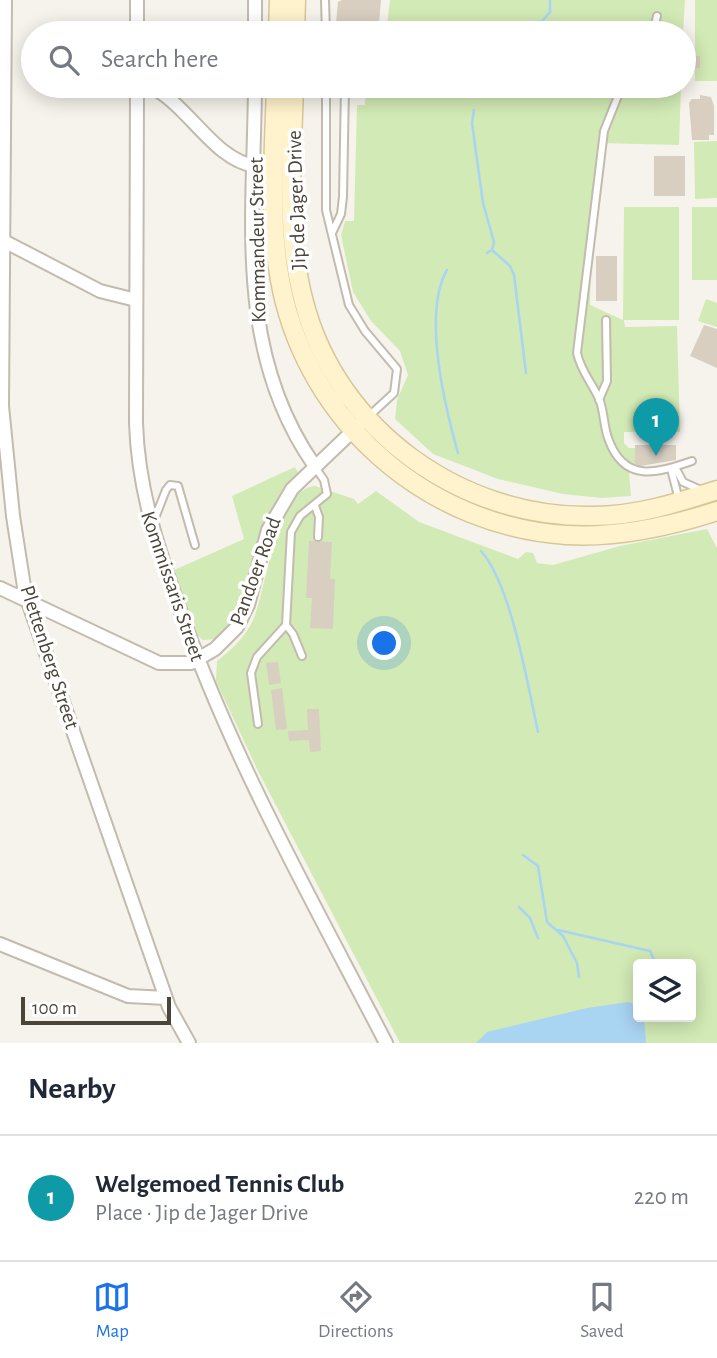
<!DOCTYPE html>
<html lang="en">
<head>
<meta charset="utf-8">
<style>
	:root { --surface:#fff; --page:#f6f6f7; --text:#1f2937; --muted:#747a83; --line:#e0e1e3; --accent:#1a73e8 }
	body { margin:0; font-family:"Alegreya Sans",sans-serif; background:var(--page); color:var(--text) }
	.controls { position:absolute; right:21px; bottom:21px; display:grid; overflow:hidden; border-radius:7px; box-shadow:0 4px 18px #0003 }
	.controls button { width:63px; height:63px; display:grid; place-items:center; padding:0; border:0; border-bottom:2px solid var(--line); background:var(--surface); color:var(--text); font:35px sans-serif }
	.scale { position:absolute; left:21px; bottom:18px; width:150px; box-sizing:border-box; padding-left:7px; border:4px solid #4b4439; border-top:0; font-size:19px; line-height:24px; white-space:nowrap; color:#4b4439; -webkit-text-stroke:5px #fff; paint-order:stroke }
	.you { position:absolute; left:385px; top:644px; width:24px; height:24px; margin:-18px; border:5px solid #fff; border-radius:50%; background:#1a73e8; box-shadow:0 0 0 10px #1a73e833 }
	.badge { display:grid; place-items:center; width:46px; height:46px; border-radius:50%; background:var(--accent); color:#fff; font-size:23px; font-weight:700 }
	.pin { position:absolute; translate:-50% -58px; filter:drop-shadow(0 2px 4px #0008) }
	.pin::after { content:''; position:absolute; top:37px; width:24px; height:21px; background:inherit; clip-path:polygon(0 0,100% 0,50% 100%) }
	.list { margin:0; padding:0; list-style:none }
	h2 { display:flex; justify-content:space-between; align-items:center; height:91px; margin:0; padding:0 28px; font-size:30px }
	h2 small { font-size:23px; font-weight:400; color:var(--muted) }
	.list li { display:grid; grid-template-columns:46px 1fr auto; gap:21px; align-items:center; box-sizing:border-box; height:126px; padding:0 28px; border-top:2px solid var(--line) }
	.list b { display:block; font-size:26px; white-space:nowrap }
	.list p { margin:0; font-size:23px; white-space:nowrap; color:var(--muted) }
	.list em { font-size:23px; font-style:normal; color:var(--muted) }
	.icon { flex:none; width:38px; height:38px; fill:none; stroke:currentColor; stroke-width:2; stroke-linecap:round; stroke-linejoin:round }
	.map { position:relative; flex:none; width:717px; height:1043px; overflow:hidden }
	.search { position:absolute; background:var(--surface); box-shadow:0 4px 18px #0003; left:21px; right:21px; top:21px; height:77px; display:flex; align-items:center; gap:18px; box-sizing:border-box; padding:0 24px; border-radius:38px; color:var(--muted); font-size:26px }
	.sheet { height:217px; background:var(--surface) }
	nav { display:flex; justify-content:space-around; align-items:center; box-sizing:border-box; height:98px; border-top:2px solid var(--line); background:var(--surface); font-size:19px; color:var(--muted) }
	nav a { display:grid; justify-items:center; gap:4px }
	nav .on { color:var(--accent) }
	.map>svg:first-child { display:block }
	.green { fill:#d2eab5; fill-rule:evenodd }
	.water { fill:#a9d4f2 }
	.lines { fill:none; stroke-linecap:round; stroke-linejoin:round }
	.stream { stroke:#a9d4f2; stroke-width:2.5 }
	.building { fill:#d8cfc1 }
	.lane-casing { stroke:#c2bbae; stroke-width:10 }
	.street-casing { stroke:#c2bbae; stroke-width:16 }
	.secondary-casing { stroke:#d6c79b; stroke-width:21 }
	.lane { stroke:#fff; stroke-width:6 }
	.street { stroke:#fff; stroke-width:12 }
	.secondary { stroke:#fff3cd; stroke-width:18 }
	.labels { text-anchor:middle; stroke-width:7; stroke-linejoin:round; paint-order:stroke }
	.street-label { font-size:21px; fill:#4b4439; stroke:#fff }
</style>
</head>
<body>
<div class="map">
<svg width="717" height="1043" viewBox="0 0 717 1043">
	<rect width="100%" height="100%" fill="#f6f3ec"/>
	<path class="green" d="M390,0H685L683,33H386Z
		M695,0H717V81H695V68L700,67V56H695Z
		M366,86H681L679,145L600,143L592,210L590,305L623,320L624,207H679V320H624L625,327L677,326L680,432H624V443L629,448H635V467L629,472L631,496L602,498L563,494L498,479L433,454L395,419L397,400L408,375L400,351L371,321L353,292L341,235L345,221H354L357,105H365Z
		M717,141V198L695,199L694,142Z
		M692,207H717V280H692Z
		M706,299L717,303V327L698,321Z
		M295,467L298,473C280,495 266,517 258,544C247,579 245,612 218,639L203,640L196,634L172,571L244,539L232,496Z
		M315,486L354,499L358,504L376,491L419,522L518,559L526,552L533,553L537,563L553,565L620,546L707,529L717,548V1043H400L258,771L216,681L217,661C232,649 245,638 253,620C266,592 276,488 315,486ZM638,964H691V1017H638Z"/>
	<path class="water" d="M628,1002L638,1005V1017H644L646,1043H476L487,1032L587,1008Z"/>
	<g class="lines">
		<path class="stream" d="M532,33L550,12V0
			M474,110L472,123L483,203L494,242L492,250L487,253
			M492,250L510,266L514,275L526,373
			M447,270C422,313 445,407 458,453
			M481,551C511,584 528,686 538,732
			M523,855L538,866L547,922L563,936L577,963L579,977
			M519,907L530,918L538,938
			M558,930L650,951L656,964"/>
	</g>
	<path class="building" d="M342,0H381L379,23H374L373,33H335L338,2Z
		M690,56H700V68H690Z
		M700,95L711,97L714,106V135H709V140H692L689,103L692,99H700Z
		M654,156H685V196H654Z
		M596,256H617V301H596Z
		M704,325L717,329V368L690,356Z
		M635,445H676V460L635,467Z
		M309,541L332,542L330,579H335L333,629L310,628L312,598H306Z
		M278,662L281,683L269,685L266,663Z
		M282,688L287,729L276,730L271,690Z
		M307,709H319L321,751L310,752L309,740L289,741L288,731L308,730Z"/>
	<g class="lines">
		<g class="lane-casing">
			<path id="lane" d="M325,0L326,33
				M653,33L657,16
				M326,86V210L349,305L365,331L397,369L394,393L369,416
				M622,86L604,131L577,353C581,372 593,384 600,401C604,413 604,427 608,438C624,484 657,473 692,461
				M332,233L341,214L343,197L345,86
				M599,400L607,381L606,320
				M675,467L683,482L701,490
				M671,469L679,500
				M315,506L319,517L318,537
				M153,523L166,490L170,485L178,486L195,545
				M286,625L293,634L302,656
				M258,724L251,673L257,657L286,625L291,532L300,516L327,494L324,480L315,467"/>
		</g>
		<g class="street-casing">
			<path id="street" d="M5,0L2,406L13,516L25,593L169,1007L189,1043
				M137,33V0
				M255,33V0
				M137,86L136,423C138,488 157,546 179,607C232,759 312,900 386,1043
				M149,86C188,103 213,160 255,166
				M255,86C254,218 234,350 314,465
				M0,239L100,291L136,300
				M0,588L159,663H191L215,649L237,627L248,605L268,530L292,489L359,425
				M0,944L128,996L166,998"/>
		</g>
		<g class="secondary-casing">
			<path id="secondary" d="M278,33L279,0
				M295,33L296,0
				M276,86C274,157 267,233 285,303C319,432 433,526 566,535C617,538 668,527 717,511
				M294,86C292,158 285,232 304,302C337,430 462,519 593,516C636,516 677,503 717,490"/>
		</g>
		<use href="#lane" class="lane"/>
		<use href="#street" class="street"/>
		<use href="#secondary" class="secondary"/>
	</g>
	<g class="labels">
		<g class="street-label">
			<text transform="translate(296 200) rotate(-92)" y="7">Jip de Jager Drive</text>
			<text transform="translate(257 240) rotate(-91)" y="7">Kommandeur Street</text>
			<text transform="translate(255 571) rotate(-70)" y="7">Pandoer Road</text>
			<text transform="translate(173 586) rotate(71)" y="7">Kommissaris Street</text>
			<text transform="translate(50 657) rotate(72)" y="7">Plettenberg Street</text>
		</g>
	</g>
</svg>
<div class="controls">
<button><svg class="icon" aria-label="layers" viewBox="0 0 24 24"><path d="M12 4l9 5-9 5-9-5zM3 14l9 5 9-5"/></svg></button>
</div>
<div class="scale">100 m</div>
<div class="you"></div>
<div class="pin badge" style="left:656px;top:456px;background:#0f9aa8">1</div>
<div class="search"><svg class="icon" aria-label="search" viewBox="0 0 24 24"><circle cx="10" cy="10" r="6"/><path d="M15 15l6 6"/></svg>Search here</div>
</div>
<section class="sheet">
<h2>Nearby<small></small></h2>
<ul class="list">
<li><span class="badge" style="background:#0f9aa8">1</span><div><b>Welgemoed Tennis Club</b><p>Place · Jip de Jager Drive</p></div><em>220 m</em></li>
</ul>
</section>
<nav>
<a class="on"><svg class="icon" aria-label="map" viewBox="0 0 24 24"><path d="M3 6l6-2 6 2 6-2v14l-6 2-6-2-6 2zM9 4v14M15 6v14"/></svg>Map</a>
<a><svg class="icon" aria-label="directions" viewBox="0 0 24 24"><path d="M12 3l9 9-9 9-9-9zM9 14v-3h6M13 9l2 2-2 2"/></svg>Directions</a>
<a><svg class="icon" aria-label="saved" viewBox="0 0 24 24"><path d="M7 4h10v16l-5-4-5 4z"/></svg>Saved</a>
</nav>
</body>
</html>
